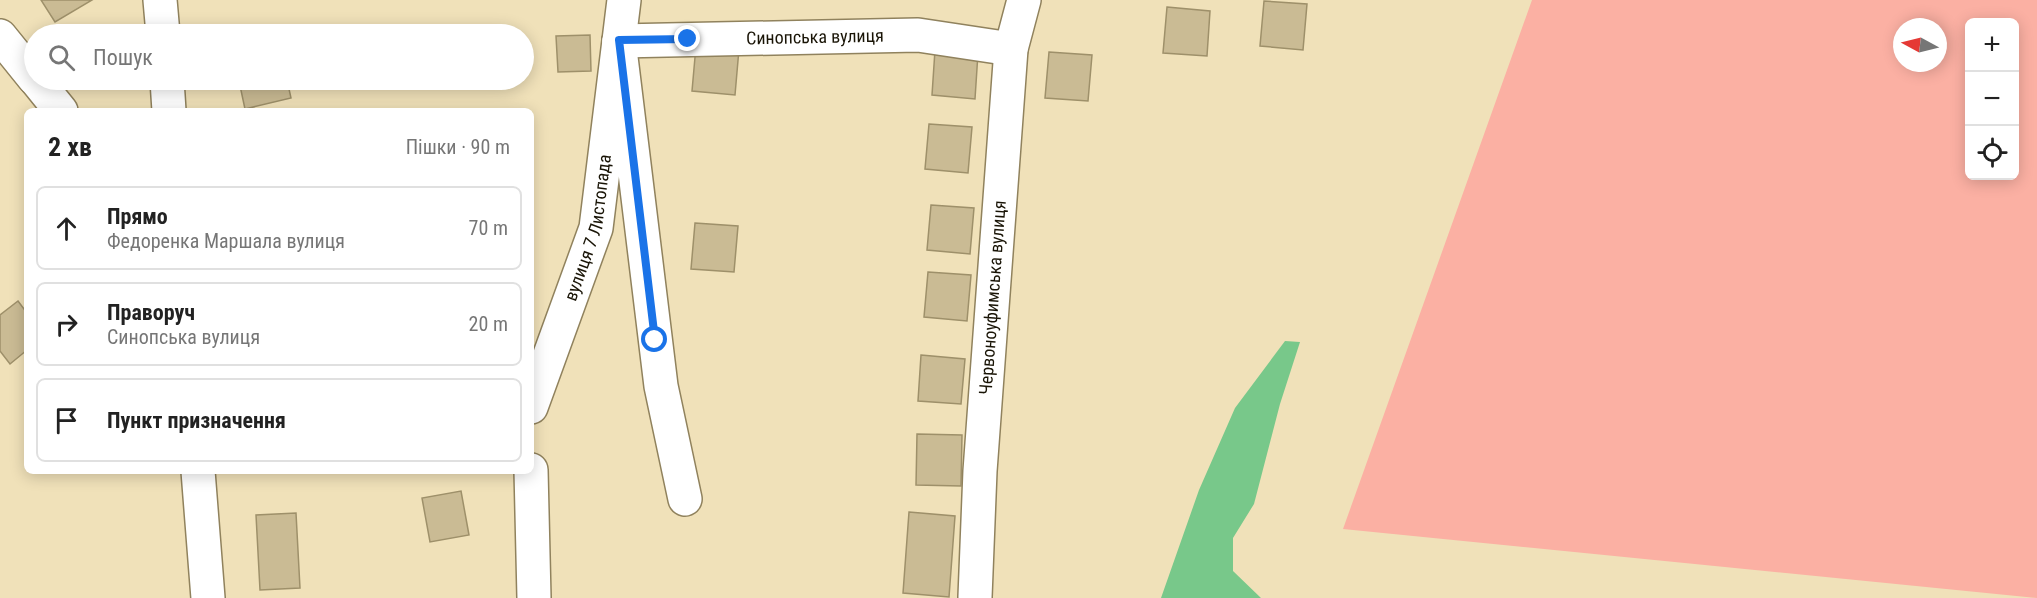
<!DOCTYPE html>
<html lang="uk">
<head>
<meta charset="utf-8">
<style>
	:root { --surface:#fff; --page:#f6f6f6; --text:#222; --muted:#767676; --line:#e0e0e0 }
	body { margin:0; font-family:"Roboto Condensed",sans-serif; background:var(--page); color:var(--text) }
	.controls { position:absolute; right:18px; top:18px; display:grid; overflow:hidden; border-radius:9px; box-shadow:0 3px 15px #0003 }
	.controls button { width:54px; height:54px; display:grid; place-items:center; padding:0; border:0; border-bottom:2px solid var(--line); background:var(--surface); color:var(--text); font:30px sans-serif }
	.compass { position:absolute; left:1893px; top:18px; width:54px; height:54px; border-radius:50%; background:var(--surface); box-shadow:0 3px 15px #0003; rotate:277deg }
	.stop { position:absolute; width:18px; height:18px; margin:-14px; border:4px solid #1a73e8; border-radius:50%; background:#fff }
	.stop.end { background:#1a73e8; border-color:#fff; box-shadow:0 2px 6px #0008 }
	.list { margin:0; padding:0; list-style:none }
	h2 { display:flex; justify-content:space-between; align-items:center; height:78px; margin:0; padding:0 24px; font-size:26px }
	h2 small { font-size:20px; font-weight:400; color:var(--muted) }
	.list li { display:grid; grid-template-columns:39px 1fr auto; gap:18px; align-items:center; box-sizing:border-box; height:84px; margin:0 12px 12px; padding:0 12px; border:2px solid var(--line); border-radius:9px }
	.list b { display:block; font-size:22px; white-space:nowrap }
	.list p { margin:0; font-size:20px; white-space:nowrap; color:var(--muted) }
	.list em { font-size:20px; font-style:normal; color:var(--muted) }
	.icon { flex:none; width:33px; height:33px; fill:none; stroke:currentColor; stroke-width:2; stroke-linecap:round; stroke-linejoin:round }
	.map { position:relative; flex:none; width:2037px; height:598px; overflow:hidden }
	.search { position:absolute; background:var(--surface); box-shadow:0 3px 15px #0003; left:24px; top:24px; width:510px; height:66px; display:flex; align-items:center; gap:15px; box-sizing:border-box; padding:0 21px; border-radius:33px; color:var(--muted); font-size:22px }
	.panel { position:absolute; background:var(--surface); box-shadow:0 3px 15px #0003; left:24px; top:108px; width:510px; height:366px; border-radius:9px }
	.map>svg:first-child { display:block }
	.green { fill:#fbb0a3; fill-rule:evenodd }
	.water { fill:#78c88a }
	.building { fill:#cabb94; stroke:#9e906a; stroke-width:1.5 }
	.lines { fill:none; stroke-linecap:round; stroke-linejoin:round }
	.minor-casing { stroke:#90825d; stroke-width:36 }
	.minor { stroke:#fff; stroke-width:33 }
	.route { stroke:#1a73e8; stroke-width:8 }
	.labels { text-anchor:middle; stroke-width:4.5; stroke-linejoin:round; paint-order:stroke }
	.street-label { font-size:18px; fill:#191406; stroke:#fdeec5 }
</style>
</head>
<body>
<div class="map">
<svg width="2037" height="598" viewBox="0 0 2037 598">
	<rect width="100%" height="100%" fill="#f0e1b9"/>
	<path class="green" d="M1532,0H2037V598L1343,529ZM1970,22H2014V176H1970ZM1902,27H1938V63H1902Z"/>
	<path class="water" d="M1285,341L1300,342L1280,404L1254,504L1233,538V571L1261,598H1161L1199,490L1235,408Z"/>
	<path class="building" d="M41,0H92L55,22Z
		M1264,1L1307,4L1303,50L1260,46Z
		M1167,7L1210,11L1207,56L1163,53Z
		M590,35L591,71L558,72L556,36Z
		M696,46L739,49L735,95L692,91Z
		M935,50L978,53L975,99L932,95Z
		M1049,52L1092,55L1088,101L1045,98Z
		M287,80L291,98L245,109L239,81Z
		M929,124L972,127L968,173L925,169Z
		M931,205L974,208L970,254L927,250Z
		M695,223L738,226L734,272L691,269Z
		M928,272L971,275L967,321L924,317Z
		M18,301L27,313V350L10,364L0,351V315Z
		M921,355L965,359L961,404L918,401Z
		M917,434L962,435L961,486L916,485Z
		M461,491L469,535L430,542L422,498Z
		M909,512L955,516L949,597L903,593Z
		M296,513L300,588L260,590L256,515Z"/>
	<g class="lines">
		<g class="minor-casing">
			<g id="minor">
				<path d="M160,0L163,34"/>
				<path d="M0,36L34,78"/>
				<path d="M619,41L661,386L685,499"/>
				<path id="s1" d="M619,41L918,35L1011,49"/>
				<path d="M36,80L61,111"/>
				<path d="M167,80L169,111"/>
				<path id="s2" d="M531,407L596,228L624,0"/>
				<path d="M531,470L534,598"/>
				<path d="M198,471L208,598"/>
				<path id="s3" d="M975,597L980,471L1011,49L1024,0"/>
			</g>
		</g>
		<use href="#minor" class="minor"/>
	</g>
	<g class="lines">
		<path class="route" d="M655,340L619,40L688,39"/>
	</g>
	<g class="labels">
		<g class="street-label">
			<text dy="6" stroke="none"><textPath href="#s1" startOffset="196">Синопська вулиця</textPath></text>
			<text dy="6" stroke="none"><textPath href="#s2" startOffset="189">вулиця 7 Листопада</textPath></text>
			<text dy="6" stroke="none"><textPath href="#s3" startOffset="300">Червоноуфимська вулиця</textPath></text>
		</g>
	</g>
</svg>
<div class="controls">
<button>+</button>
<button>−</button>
<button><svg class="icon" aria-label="locate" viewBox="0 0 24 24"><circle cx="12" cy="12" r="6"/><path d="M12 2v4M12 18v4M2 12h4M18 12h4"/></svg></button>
</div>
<svg class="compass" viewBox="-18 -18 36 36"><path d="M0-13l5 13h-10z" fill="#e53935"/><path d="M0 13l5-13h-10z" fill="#767676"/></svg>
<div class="stop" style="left:655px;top:340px"></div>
<div class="stop end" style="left:688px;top:39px"></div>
<div class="search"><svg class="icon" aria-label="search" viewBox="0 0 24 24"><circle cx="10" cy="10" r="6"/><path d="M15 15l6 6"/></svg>Пошук</div>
<section class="panel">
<h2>2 хв<small>Пішки · 90 m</small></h2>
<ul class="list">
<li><svg class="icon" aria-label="ahead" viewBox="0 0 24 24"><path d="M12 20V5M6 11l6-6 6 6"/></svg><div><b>Прямо</b><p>Федоренка Маршала вулиця</p></div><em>70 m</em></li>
<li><svg class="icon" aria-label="right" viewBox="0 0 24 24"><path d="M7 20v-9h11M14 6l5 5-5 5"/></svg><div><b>Праворуч</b><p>Синопська вулиця</p></div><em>20 m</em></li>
<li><svg class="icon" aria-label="arrive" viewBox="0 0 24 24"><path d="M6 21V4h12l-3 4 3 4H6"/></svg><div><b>Пункт призначення</b></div></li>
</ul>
</section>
</div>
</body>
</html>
